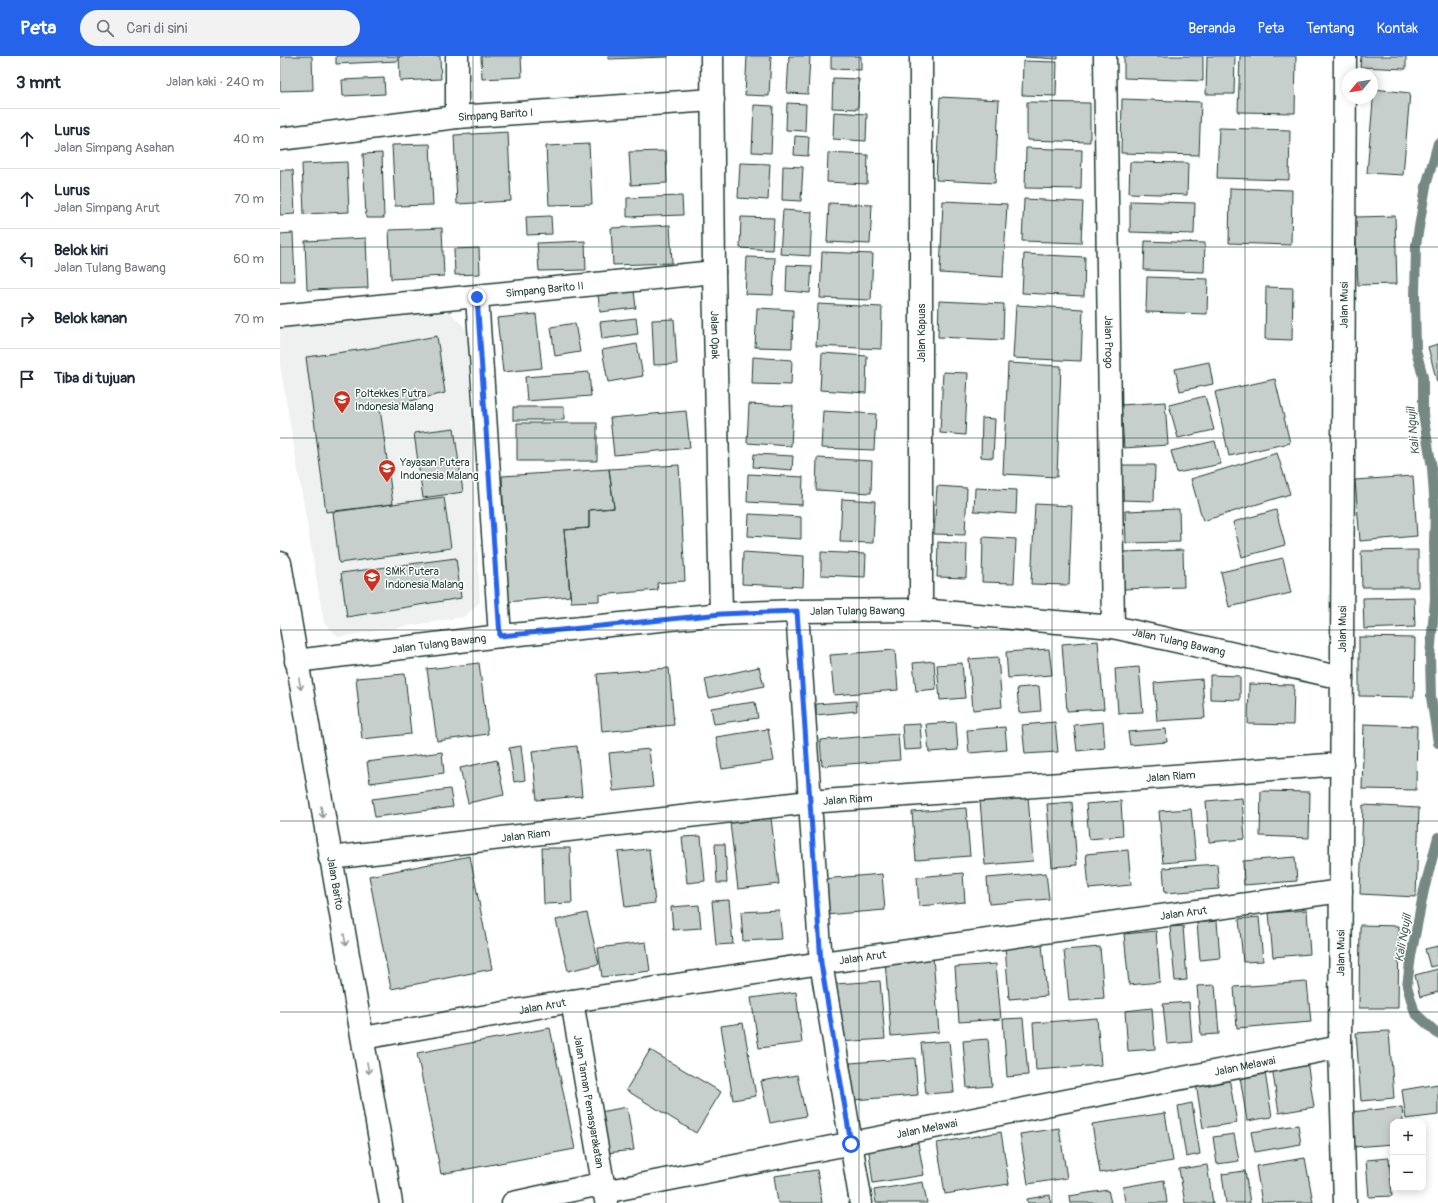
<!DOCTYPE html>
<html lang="id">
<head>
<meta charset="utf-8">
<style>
	:root { --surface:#fff; --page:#f2f2f3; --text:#1f2937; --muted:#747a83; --line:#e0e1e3; --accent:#2563eb }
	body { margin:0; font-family:Pangolin,sans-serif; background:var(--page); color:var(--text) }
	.controls { position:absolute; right:12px; bottom:12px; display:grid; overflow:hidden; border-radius:8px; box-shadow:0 2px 10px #0003 }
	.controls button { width:36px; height:36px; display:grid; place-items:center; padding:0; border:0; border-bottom:1px solid var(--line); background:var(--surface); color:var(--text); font:20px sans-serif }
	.compass { position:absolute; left:1062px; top:12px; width:36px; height:36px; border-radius:50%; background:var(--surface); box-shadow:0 2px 10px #0003; rotate:240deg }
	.stop { position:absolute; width:12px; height:12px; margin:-9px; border:3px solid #2563eb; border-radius:50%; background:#fff }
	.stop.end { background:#2563eb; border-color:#fff; box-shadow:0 1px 4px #0008 }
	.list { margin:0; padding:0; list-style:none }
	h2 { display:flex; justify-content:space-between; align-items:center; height:52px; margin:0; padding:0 16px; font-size:17px }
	h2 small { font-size:13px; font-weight:400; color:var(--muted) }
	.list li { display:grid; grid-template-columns:26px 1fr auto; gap:12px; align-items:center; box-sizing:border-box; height:60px; padding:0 16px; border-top:1px solid var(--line) }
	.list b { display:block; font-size:15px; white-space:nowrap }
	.list p { margin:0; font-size:13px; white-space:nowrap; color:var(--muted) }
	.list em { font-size:13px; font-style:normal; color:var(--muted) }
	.icon { flex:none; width:22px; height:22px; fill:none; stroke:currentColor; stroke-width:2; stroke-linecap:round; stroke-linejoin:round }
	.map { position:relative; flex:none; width:1158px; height:1147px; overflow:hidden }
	header { display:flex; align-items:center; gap:24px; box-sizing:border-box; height:56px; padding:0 20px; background:var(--accent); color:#fff }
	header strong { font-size:19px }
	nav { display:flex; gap:22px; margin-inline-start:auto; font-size:14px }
	.search { width:280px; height:36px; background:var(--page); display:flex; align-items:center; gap:10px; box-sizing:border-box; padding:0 14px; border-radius:22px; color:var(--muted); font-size:15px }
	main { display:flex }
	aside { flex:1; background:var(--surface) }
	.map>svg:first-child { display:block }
	.built { fill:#eef1f0 }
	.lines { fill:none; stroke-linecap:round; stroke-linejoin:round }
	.stream { stroke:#758883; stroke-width:10 }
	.building { fill:#c7cfcc; stroke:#1f3d34 }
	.minor-casing { stroke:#1f3d34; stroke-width:25 }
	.tertiary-casing { stroke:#1f3d34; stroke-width:25 }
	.minor { stroke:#fff; stroke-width:22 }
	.tertiary { stroke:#fff; stroke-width:22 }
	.oneway { stroke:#8f9e9a }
	.route { stroke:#2563eb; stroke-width:5 }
	.grid { fill:none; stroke:#1f3d34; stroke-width:1; stroke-opacity:0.55 }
	.labels { text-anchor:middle; stroke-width:3; stroke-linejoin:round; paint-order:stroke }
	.street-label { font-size:11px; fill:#1f3d34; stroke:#fff }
	.poi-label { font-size:11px; fill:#1f3d34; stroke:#fff; text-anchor:start }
	.water-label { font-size:12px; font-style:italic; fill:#4a625b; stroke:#fff }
</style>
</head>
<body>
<header>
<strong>Peta</strong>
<div class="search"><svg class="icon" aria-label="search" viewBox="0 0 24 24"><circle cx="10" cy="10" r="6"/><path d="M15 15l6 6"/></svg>Cari di sini</div>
<nav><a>Beranda</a><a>Peta</a><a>Tentang</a><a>Kontak</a></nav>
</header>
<main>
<aside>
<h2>3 mnt<small>Jalan kaki · 240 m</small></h2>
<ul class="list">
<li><svg class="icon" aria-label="ahead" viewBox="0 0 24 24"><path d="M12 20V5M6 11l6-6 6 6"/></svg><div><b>Lurus</b><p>Jalan Simpang Asahan</p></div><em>40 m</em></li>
<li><svg class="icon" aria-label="ahead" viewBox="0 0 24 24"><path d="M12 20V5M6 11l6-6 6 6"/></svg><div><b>Lurus</b><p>Jalan Simpang Arut</p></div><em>70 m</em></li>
<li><svg class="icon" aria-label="left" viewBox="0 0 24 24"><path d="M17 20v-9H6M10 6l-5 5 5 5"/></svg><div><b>Belok kiri</b><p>Jalan Tulang Bawang</p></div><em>60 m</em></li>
<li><svg class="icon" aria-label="right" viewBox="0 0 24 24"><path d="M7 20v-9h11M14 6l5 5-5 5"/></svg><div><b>Belok kanan</b></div><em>70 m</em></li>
<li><svg class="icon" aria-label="arrive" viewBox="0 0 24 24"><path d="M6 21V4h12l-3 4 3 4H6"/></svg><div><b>Tiba di tujuan</b></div></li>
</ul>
</aside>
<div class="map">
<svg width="1158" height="1147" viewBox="0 0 1158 1147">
	<rect width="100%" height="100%" fill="#fff"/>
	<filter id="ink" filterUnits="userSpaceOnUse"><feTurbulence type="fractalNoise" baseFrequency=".025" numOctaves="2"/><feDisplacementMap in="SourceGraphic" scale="8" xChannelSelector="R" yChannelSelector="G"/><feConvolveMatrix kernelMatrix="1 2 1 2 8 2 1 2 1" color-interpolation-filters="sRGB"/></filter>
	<g filter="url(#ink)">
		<path class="built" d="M169,255L187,274L200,546L184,561L59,581L44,567L0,309V270L3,267Z"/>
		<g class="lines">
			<path class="stream" d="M1158,87L1146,130L1136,189L1135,241L1136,294L1143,321V358L1152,412L1155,454L1154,487L1155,543L1150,600L1151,641L1158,687
				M1158,781L1144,834L1131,900L1127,930L1135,957L1158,978"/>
		</g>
		<path class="building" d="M0,0H32L33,34L0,35Z
			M56,0H118V5L56,8Z
			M119,0H160L161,23L120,25Z
			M201,0H241L242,21L202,23Z
			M328,0H388V1L328,3Z
			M467,0H491L489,40L465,39Z
			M509,0H530L528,38L507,37Z
			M551,0H581V14L551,13Z
			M745,0H778V3L745,1Z
			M844,0H923V25L844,22Z
			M927,0H955L954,38H926Z
			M960,0H1016L1015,57L958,56Z
			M1081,0H1126V13L1080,11Z
			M743,5L777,6L776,40L742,39Z
			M104,22L105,38L63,40L62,24Z
			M553,22L579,23L578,53L552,52Z
			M1094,33L1130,37L1123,119L1087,117Z
			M660,41L719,44L715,127L656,124Z
			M842,43L921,46L919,99L841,97Z
			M747,46L810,47V86L747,84Z
			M507,47L526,48L525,75L506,74Z
			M474,49L493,50L491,97L472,96Z
			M554,56L587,58L586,85L553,83Z
			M939,72L1010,74L1009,124L937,122Z
			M228,76L231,145L177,148L174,79Z
			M515,80L529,81L528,100L514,99Z
			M150,88L153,149L115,150L112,89Z
			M309,88L312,148L269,149L266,90Z
			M746,92L802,94L801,133L745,132Z
			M386,95L387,127L351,129L349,96Z
			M102,97L104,162H86L83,98Z
			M548,97L588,99L587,128L547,126Z
			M67,106L69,156L24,158L22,108Z
			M850,106L908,107L907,139L849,137Z
			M460,107L490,108L488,144L458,142Z
			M503,110L523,111L521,145L502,144Z
			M0,114H13L15,158L0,159Z
			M950,132L1012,134L1011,189L949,187Z
			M402,140L403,159L347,161V142Z
			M744,143L803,146L801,187L742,185Z
			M663,145L727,148L723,221L660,217Z
			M850,145L915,147L914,178L850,176Z
			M549,147L592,149L590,188L547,186Z
			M503,154L532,156L530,200L500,198Z
			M271,160L272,178L247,179L246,161Z
			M1115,160L1117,228L1078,229L1075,161Z
			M461,161L494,162L492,194L460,192Z
			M390,169L392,207L333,209L331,172Z
			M162,172L164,220L111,223L109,174Z
			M13,177L15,225H0V178Z
			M86,182L88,232L27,234L25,185Z
			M305,185L306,214L259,215L257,187Z
			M865,185L925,187L924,216L864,214Z
			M199,192L200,218L175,219L174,193Z
			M542,196L593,198L591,244L540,242Z
			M744,198L805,201L804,240L742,237Z
			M467,201L495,202L493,239L465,238Z
			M507,209L532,210L530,237L506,235Z
			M867,221L928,223L927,258L866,256Z
			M986,231L1013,232L1012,284L985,283Z
			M354,234L356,252L320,256L318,239Z
			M659,245L724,248L723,284L658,281Z
			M538,248L602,251L601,293L536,290Z
			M736,249L803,253L801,305L733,302Z
			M477,252L513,254L512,292L475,291Z
			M256,258L262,312L223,316L217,262Z
			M356,262L358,278L322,283L320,266Z
			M394,263L397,308L374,309L372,264Z
			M295,267L300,296L275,300L271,271Z
			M157,280L165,337L100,352L113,448L46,456L26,301L86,293Z
			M357,288L363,320L328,326L322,294Z
			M1158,288V326H1157L1148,291Z
			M542,297L587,300L586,337L540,334Z
			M473,301L512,304L511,329L472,328Z
			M929,306L933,328L900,335L895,313Z
			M728,307L781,310L777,421L723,418Z
			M309,316L311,340L247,345L245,321Z
			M663,316L688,317L685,379L660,377Z
			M995,323L1010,387L949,400L935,336Z
			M925,340L934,374L898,382L889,349Z
			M885,346L888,389L844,392L841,349Z
			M469,348L513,350L511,390L467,387Z
			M233,351H284V364H233Z
			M406,355L410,392L334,399L330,362Z
			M543,355L596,358L594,394L541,392Z
			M702,362L715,363L713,402L701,401Z
			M237,367H317V405H237Z
			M174,372L183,436L143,442L134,377Z
			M935,385L941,408L897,417L891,395Z
			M997,397L1010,438L923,465L911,423Z
			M474,398L513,400L512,414L473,411Z
			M537,402L592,405L591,437L536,434Z
			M399,409L405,525L377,527L378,534L319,539V545L291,546L284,474L309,472V454L334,452L329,413Z
			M841,409H875L874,445L841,444Z
			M329,413L334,452L309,454V472L284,474L290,540L227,546L222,420Z
			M468,418L523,421L522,449L467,446Z
			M1133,420L1137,480L1080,485L1075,424Z
			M657,430L687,432L685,479L654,478Z
			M695,432L737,434L736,458L694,455Z
			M164,441L171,492L59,507L53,456Z
			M562,443L595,445L593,487L560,486Z
			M755,448L792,450L789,529L751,528Z
			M899,453L900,486L846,487L845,455Z
			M996,454L1005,489L962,501L953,466Z
			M469,458L521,461V483L468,480Z
			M703,481L736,483L734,527L702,526Z
			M658,486L687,488L686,522L657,521Z
			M903,494L904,531L844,533L843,496Z
			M1138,494V531H1082L1081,495Z
			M463,496L524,500L523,531L462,528Z
			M541,496L586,498L585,521L541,519Z
			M176,502L181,542L67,561L61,517Z
			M1003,502L1011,537L949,551L941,516Z
			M1134,541L1135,571L1084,573L1083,542Z
			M1079,581L1135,582L1134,641L1079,640Z
			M818,585L824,653L787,655L782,588Z
			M769,593L772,619L728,622L726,596Z
			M615,594L618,634L554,639L550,599Z
			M718,601L722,651L693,654L689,603Z
			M654,605L656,633L636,635L633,607Z
			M199,607L208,678L157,685L147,613Z
			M682,607L685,642L660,644L657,609Z
			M479,611L484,630L429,642L425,623Z
			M859,611L863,656L838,657L835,613Z
			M389,612L394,669L322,676L317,618Z
			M125,618L131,678L82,683L76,622Z
			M930,619L960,620V644L930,643Z
			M922,623L925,662L877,665L874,627Z
			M969,628L1014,629L1013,669L968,668Z
			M759,630L761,655L739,657L737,632Z
			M576,645L577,655L536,659V648Z
			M475,646L478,662L434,668L431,652Z
			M676,666L678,694L649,696L646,668Z
			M775,666L778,696L745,698L742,669Z
			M823,666L825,692L797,695L794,669Z
			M640,668L642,693L624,694L622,669Z
			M1084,668L1137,670L1136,734L1082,733Z
			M725,671L727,694L689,697L687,674Z
			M488,673L494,705L442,713L436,681Z
			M886,673L887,686L850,689L848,676Z
			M618,678L620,704L542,710L540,684Z
			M241,690L245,724L234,726L229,692Z
			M297,690L302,740L257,744L252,695Z
			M369,693L373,731L333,735L329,697Z
			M162,696L164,717L90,727L87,706Z
			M217,704L224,739L188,747L180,712Z
			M170,733L173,751L95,761L92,743Z
			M981,735L1030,736L1029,782L980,780Z
			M748,740L753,805L705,809L700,744Z
			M962,742L965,783L929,786L926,745Z
			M841,745L843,780L809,783L806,748Z
			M792,746L797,809L772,811L767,748Z
			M1083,749L1139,752L1136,841L1080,838Z
			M686,752L690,800L636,804L632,756Z
			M911,753L916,804L883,807L879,755Z
			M491,762L499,828L458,833L450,767Z
			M421,780L425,825L407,827L402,781Z
			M435,788H445L447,827H437Z
			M262,792H290L292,847L264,848Z
			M369,793L375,847L345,851L338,796Z
			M848,794L851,829L809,833L806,798Z
			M190,800L212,913L111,933L89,820Z
			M1015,801L1017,825L964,829L963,805Z
			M937,808L939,833L885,837L883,812Z
			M683,817L685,846L639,850L637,821Z
			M766,817L769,843L709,848L707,822Z
			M602,818L605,854L545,859L542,823Z
			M449,844L453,888L436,889L432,845Z
			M419,849L421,872L393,874L391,851Z
			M499,854L502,883L463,885L461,856Z
			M1027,854L1030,898L993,901L989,857Z
			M307,857L319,908L288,915L276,864Z
			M979,861L983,905L963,906L959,863Z
			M937,865L940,902L920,904L917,867Z
			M1080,869L1119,870L1118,952H1079Z
			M903,870L907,924L895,925L890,871Z
			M876,875L880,926L849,929L844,878Z
			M366,886L370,915L322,921L318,892Z
			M762,888L767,940L729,943L725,891Z
			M1158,890V909L1150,911L1145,893Z
			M820,891L824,942L789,945L784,894Z
			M653,902L659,976L611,980L605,905Z
			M716,908L721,963L679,966L675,911Z
			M1158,913V936L1140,941L1135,919Z
			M600,925L605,983L560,986L555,928Z
			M1027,926L1031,966L957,972L954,931Z
			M935,929L939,978L921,979L917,930Z
			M516,936L522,987L479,992L471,942Z
			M909,946L912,986L887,988L883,948Z
			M872,952L875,993L848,995L845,955Z
			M743,962L748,1019L727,1021L723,963Z
			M817,962L821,1009L756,1014L753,967Z
			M463,967L476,1040L453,1044L441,970Z
			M270,972L295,1093L161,1118L137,997Z
			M1109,975L1114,1042L1081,1045L1076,977Z
			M708,983L712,1030L687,1032L683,985Z
			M669,985L674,1036L646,1038L641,987Z
			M370,994L441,1036L416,1077L346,1034Z
			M635,1002L638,1039L573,1044L570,1007Z
			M1027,1005L1034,1051L999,1057L992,1011Z
			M984,1010L992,1061L967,1065L959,1014Z
			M948,1016L957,1067L923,1072L915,1021Z
			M517,1019L526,1060L490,1067L481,1025Z
			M1158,1028V1059L1126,1063L1122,1034Z
			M912,1047L920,1098L906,1101L898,1050Z
			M347,1051L354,1094L326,1097L320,1056Z
			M1122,1051L1123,1066H1113V1088L1074,1091L1070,1056Z
			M885,1057L893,1105L820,1117L812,1068Z
			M1018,1069L1021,1088L975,1096L971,1076Z
			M779,1072L787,1122L748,1128L740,1078Z
			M721,1076L729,1128L665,1138L657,1087Z
			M954,1078L959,1105L937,1108L933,1081Z
			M637,1082L644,1119L593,1127L588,1089Z
			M1025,1102L1033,1146L982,1147L976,1110Z
			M1109,1102L1112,1140L1089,1141L1086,1104Z
			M927,1109L933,1147H905L899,1113Z
			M537,1114L542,1147H498L494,1120Z
			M965,1115L970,1147H946L942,1118Z
			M884,1124L887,1147H845L843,1131Z
			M643,1126L647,1147H596L594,1134Z
			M828,1134L831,1147H790L789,1140Z
			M770,1139L771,1147H748L747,1143Z"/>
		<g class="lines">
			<g class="minor-casing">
				<g id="minor">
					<path id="s1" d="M432,0L434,216L441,558"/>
					<path d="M641,0V554"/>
					<path id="s2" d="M825,0L833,571"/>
					<path d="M177,61V0"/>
					<path id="s3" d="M0,83L177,61L433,44"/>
					<path d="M197,241L220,580"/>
					<path id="s4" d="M0,260L434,216"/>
					<path d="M517,555L541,907L581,1147"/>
					<path id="s5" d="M16,605L220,580L441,558L517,555L641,554L833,571L1062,622"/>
					<path id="s6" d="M50,802L529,746L1062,708"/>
					<path id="s7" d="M292,945L326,1145"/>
					<path id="s8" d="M83,982L292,945L541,907L1061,835"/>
					<path id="s9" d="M233,1147L311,1130L334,1134L1060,991"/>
					<path id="s10" d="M1065,1147L1060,991L1065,0"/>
				</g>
			</g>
			<g class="tertiary-casing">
				<g id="tertiary">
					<path id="s11" d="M0,507L111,1147"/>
				</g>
			</g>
			<use href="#minor" class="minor"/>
			<use href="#tertiary" class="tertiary"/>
		</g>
		<defs><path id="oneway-shaft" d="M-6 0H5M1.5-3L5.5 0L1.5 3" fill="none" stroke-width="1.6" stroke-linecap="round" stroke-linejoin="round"/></defs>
		<g class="oneway">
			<use href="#oneway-shaft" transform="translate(20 628) rotate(80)"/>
			<use href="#oneway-shaft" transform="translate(42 756) rotate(80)"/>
			<use href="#oneway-shaft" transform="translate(65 884) rotate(80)"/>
			<use href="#oneway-shaft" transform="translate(88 1012) rotate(80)"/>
		</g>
	</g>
	<g class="lines" filter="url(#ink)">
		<path class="route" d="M197,241L220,580L441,558L517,555L541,907L571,1088"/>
	</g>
	<path class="grid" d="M193,0V1147M386,0V1147M579,0V1147M772,0V1147M965,0V1147M0,191H1158M0,382H1158M0,574H1158M0,765H1158M0,956H1158"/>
	<defs>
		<g id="university-pin" transform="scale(0.9)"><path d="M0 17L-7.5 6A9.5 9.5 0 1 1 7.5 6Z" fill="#c8321e" stroke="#fff"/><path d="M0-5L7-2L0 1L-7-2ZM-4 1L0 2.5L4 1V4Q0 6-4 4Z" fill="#fff"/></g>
		<g id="school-pin" transform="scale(0.9)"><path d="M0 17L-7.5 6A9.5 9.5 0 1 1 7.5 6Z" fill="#c8321e" stroke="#fff"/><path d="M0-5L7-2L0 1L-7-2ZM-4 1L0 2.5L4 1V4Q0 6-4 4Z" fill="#fff"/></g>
	</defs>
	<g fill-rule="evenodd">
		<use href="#university-pin" x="62" y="343"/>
		<use href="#school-pin" x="107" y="412"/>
		<use href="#school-pin" x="92" y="521"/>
	</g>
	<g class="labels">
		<g class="street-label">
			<text dy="4" stroke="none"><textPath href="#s3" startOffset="217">Simpang Barito I</textPath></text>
			<text dy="4" stroke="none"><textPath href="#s4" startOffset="266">Simpang Barito II</textPath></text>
			<text dy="4" stroke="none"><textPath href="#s10" startOffset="898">Jalan Musi</textPath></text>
			<text transform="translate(641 277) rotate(-90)" y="4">Jalan Kapuas</text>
			<text dy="4" stroke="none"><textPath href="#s1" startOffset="279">Jalan Opak</textPath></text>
			<text dy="4" stroke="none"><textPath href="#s2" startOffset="286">Jalan Progo</textPath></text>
			<text dy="4" stroke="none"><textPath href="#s5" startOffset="564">Jalan Tulang Bawang</textPath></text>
			<text dy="4" stroke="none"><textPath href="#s10" startOffset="574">Jalan Musi</textPath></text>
			<text dy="4" stroke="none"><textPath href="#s5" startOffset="888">Jalan Tulang Bawang</textPath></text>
			<text dy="4" stroke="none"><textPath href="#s5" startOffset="144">Jalan Tulang Bawang</textPath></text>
			<text dy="4" stroke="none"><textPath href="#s6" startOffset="845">Jalan Riam</textPath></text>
			<text dy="4" stroke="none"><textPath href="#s6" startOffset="521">Jalan Riam</textPath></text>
			<text dy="4" stroke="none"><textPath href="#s6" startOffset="197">Jalan Riam</textPath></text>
			<text dy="4" stroke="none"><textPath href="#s11" startOffset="325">Jalan Barito</textPath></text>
			<text dy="4" stroke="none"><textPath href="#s8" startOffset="830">Jalan Arut</textPath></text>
			<text dy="4" stroke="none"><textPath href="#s10" startOffset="250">Jalan Musi</textPath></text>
			<text dy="4" stroke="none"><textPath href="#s8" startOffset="506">Jalan Arut</textPath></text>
			<text dy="4" stroke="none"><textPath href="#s8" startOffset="182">Jalan Arut</textPath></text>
			<text dy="4" stroke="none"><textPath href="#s9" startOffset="746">Jalan Melawai</textPath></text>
			<text dy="4" stroke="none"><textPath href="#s7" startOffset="102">Jalan Taman Pemasyarakatan</textPath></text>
			<text dy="4" stroke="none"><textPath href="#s9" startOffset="422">Jalan Melawai</textPath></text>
		</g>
		<g class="poi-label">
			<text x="75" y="341">Poltekkes Putra<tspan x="75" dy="13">Indonesia Malang</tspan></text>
			<text x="120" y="410">Yayasan Putera<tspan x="120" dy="13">Indonesia Malang</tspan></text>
			<text x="105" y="519">SMK Putera<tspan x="105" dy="13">Indonesia Malang</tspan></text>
		</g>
		<g class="water-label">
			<text transform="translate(1133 375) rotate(-96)" y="4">Kali Ngujil</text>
			<text transform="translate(1123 882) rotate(-80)" y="4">Kali Ngujil</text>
		</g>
	</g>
</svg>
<div class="controls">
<button>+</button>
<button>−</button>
</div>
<svg class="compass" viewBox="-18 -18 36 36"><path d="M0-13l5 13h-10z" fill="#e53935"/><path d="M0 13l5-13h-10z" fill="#747a83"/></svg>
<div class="stop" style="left:571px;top:1088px"></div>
<div class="stop end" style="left:197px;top:241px"></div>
</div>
</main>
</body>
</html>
